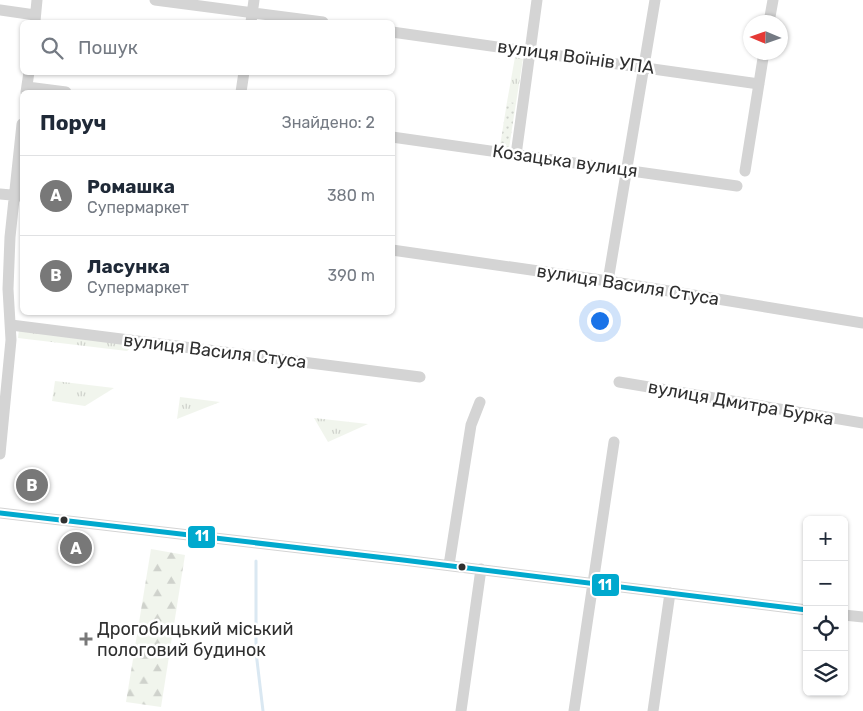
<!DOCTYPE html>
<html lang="uk">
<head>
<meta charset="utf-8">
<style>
	:root { --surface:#fff; --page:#f2f2f3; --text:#1f2937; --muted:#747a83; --line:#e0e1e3; --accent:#787878 }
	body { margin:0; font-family:Rubik,sans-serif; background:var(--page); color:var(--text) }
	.controls { position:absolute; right:15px; bottom:15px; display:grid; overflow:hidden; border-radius:8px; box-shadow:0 1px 4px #0004 }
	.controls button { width:45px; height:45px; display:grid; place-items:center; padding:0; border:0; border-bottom:1px solid var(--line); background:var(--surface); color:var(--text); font:25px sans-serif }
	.compass { position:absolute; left:743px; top:15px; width:45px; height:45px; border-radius:50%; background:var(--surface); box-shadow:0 1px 4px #0004; rotate:272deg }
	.you { position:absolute; left:599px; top:320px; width:18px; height:18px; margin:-12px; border:4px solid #fff; border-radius:50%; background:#1a73e8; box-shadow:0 0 0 8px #1a73e833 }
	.badge { display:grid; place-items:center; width:32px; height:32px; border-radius:50%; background:var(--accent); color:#fff; font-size:16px; font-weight:700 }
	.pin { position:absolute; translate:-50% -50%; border:2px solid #fff; box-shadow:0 1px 5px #0006 }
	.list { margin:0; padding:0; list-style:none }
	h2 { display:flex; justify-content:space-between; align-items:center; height:65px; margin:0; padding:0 20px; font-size:21px }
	h2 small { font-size:16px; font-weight:400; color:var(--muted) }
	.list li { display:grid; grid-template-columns:32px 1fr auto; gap:15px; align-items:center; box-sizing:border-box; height:80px; padding:0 20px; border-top:1px solid var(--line) }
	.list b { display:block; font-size:19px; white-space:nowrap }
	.list p { margin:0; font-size:16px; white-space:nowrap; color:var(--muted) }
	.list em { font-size:16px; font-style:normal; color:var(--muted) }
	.icon { flex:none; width:28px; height:28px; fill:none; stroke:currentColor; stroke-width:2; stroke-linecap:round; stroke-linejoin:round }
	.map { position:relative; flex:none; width:863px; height:711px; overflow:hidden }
	.search { position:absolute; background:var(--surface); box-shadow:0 1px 4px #0004; left:20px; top:20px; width:375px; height:55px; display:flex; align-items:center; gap:12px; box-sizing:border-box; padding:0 18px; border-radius:8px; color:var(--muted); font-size:19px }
	.panel { position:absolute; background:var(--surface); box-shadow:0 1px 4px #0004; left:20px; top:90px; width:375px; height:225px; border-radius:8px }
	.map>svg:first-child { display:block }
	.grass { fill:url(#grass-tufts) }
	.forest { fill:url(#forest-firs) }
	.garden { fill:url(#garden-dots) }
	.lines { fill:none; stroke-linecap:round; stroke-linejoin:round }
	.stream { stroke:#dae8f2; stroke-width:3 }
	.minor { stroke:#d4d4d4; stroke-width:11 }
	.bus-1-casing { stroke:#fff; stroke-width:9 }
	.bus-1 { stroke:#00a9ce; stroke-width:5 }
	.bus-dot { fill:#303030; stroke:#fff; stroke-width:2 }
	.poi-dot { fill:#787878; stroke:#fff; stroke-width:2 }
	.labels { text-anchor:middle; stroke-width:5; stroke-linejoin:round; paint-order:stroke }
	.street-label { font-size:18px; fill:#303030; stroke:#fff }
	.poi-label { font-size:18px; fill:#303030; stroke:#fff; text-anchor:start }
	.line-badge { stroke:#fff; stroke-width:2 }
	.badge-label { font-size:14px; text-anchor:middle; font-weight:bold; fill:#fff }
</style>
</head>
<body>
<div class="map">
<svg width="863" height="711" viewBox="0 0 863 711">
	<defs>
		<pattern id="grass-tufts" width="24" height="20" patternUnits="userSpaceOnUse" patternTransform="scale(1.25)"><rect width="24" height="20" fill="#f1f5ed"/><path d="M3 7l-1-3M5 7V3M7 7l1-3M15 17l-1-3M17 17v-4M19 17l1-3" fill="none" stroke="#cfd2cc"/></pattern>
		<pattern id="forest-firs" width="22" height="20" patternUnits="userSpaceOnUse" patternTransform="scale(1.25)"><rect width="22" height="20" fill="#f1f5ed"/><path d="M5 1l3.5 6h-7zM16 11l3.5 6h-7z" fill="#cfd2cc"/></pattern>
		<pattern id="garden-dots" width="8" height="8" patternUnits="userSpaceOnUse" patternTransform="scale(1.25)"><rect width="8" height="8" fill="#f1f5ed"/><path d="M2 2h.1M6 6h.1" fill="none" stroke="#cfd2cc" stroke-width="1.8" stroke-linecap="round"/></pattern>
	</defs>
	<rect width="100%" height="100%" fill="#fff"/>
	<path class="grass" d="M515,57L523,59L516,103L507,102Z
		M19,329L135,344L127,351L18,338Z
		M55,381L114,388L85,406L52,401Z
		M180,397L220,402L177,419Z
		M314,418L368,424L328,442Z"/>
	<path class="forest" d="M151,549L185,555L161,707L126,702Z"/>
	<path class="garden" d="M507,102L516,103L509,148L500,146Z"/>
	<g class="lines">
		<path class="stream" d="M256,561V652L263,711"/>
		<path class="minor" d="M155,0L323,22
			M0,10L35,15
			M35,21L37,0
			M251,22L254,0
			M769,22L773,0
			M392,32L759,84
			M27,87L66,92
			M26,92L29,72
			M241,92L244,72
			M392,137L737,186
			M516,155L537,0
			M745,171L764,52
			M0,194L22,196
			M392,250L608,281L863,323
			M608,281L655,0
			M11,325L420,377
			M619,382L863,423
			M0,454L11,340L8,289L10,237L22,124
			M0,513L403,560L807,610
			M449,565L471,425L480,402
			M844,615L863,617
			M461,711L481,569
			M574,711L614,442
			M653,711L670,593"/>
		<g class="bus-1-casing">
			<path id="bus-1" d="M0,513L403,560L807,610"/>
		</g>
		<use href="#bus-1" class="bus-1"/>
	</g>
	<g class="bus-dot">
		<circle cx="64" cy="520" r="4.5"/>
		<circle cx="462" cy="567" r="4.5"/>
	</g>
	<path class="poi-dot" d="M83.5 631.5h5v5h5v5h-5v5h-5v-5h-5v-5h5z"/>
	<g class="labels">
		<g class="street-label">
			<text transform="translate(576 57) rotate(8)" y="6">вулиця Воїнів УПА</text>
			<text transform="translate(565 161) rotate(8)" y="6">Козацька вулиця</text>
			<text transform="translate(628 285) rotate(9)" y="6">вулиця Василя Стуса</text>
			<text transform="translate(215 351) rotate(7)" y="6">вулиця Василя Стуса</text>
			<text transform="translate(741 403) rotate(10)" y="6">вулиця Дмитра Бурка</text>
		</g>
		<g class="poi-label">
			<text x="97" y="635">Дрогобицький міський<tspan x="97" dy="21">пологовий будинок</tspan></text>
		</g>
	</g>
	<g class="line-badge">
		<rect x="187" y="525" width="29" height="24" rx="5" fill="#00a9ce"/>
		<rect x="591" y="573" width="29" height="24" rx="5" fill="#00a9ce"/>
	</g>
	<g class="badge-label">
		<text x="202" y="541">11</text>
		<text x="605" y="590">11</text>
	</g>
</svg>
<div class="controls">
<button>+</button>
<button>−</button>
<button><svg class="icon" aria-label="locate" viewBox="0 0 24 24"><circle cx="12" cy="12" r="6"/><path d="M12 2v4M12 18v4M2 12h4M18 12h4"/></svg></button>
<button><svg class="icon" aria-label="layers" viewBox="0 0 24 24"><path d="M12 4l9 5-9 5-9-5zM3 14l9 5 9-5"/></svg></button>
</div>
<svg class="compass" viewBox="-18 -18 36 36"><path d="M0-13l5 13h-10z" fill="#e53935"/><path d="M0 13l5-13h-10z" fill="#747a83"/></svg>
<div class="you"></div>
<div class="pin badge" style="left:76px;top:548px">A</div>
<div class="pin badge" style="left:32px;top:485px">B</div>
<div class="search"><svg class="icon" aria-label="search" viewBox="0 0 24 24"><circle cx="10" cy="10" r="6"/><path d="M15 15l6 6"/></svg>Пошук</div>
<section class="panel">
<h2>Поруч<small>Знайдено: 2</small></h2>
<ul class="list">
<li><span class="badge">A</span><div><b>Ромашка</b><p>Супермаркет</p></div><em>380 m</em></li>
<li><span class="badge">B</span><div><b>Ласунка</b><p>Супермаркет</p></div><em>390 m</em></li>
</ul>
</section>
</div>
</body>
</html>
